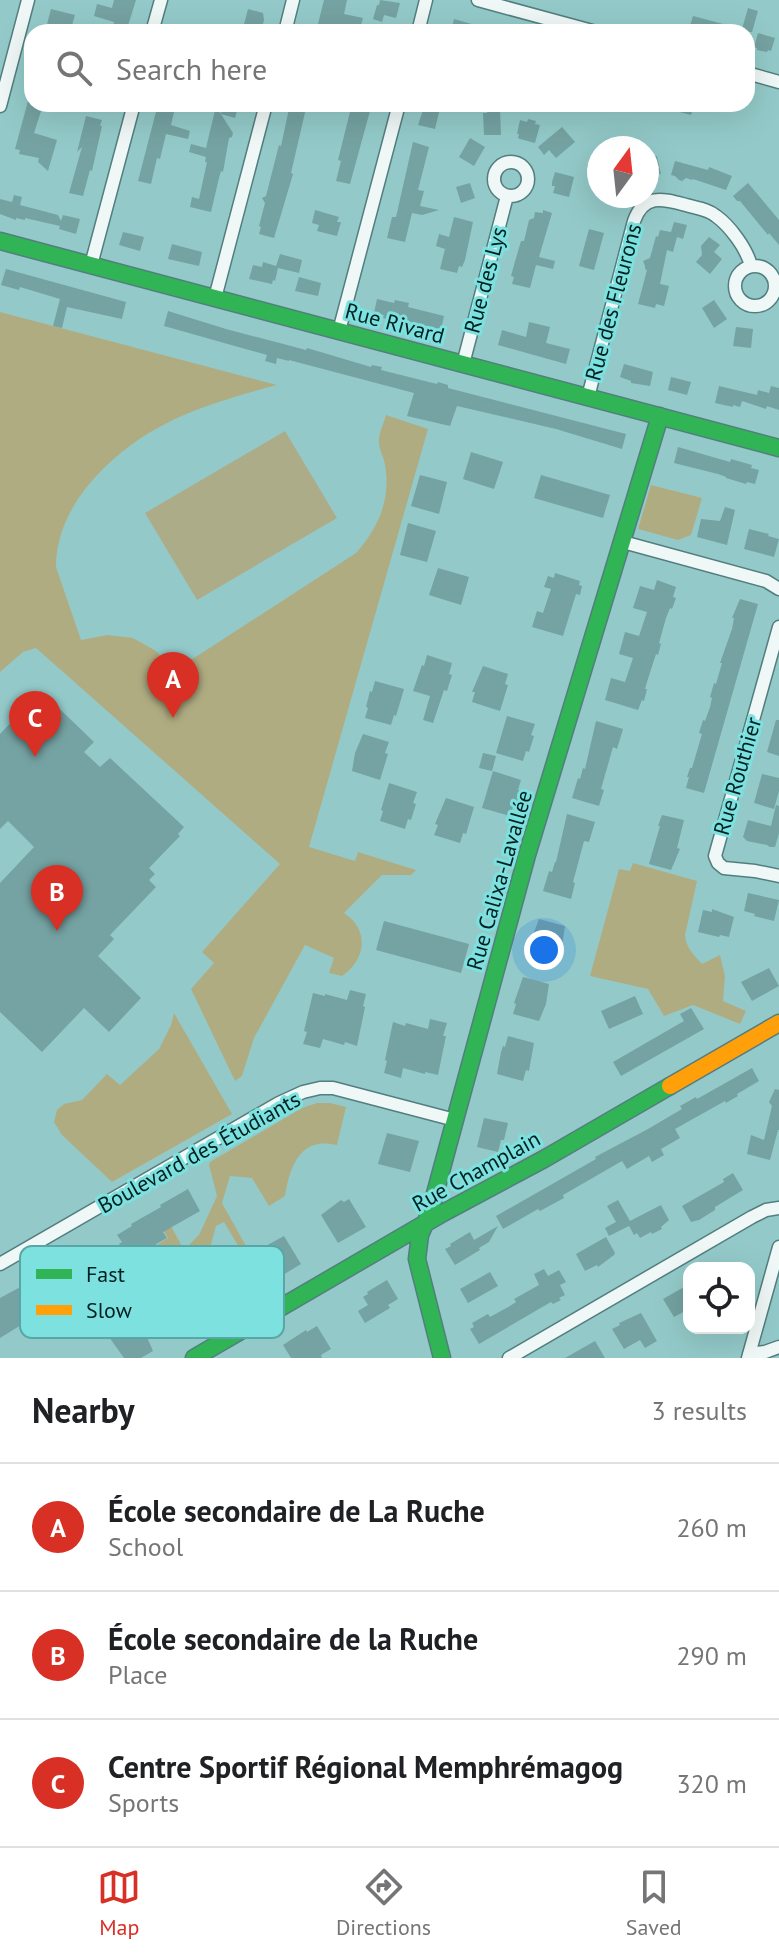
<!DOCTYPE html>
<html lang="en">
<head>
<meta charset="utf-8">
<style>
	:root { --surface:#fff; --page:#f6f6f6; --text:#202124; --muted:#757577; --line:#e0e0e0; --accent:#d93025 }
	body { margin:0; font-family:"PT Sans",sans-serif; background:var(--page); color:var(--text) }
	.controls { position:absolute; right:24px; bottom:24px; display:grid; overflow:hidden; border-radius:16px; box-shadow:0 8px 32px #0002 }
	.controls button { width:72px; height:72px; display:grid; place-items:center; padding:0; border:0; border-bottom:2px solid var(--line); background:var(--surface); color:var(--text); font:40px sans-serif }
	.compass { position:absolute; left:587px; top:136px; width:72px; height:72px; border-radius:50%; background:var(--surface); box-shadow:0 8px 32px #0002; rotate:15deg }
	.you { position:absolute; left:544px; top:950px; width:28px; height:28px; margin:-20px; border:6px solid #fff; border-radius:50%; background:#1a73e8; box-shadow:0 0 0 12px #1a73e833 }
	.badge { display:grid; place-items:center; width:52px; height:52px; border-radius:50%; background:var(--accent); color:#fff; font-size:26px; font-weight:700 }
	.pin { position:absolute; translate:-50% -66px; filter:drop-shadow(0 2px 4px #0008) }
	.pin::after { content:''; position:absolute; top:42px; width:28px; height:24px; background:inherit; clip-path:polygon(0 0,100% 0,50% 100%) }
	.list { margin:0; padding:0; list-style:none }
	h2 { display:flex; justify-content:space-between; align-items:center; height:104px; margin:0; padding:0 32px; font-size:34px }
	h2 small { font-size:26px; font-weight:400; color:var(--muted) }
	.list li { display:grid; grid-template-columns:52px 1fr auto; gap:24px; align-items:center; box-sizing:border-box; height:128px; padding:0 32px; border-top:2px solid var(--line) }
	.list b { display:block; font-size:30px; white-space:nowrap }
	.list p { margin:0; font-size:26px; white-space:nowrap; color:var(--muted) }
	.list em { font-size:26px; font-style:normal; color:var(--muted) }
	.icon { flex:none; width:44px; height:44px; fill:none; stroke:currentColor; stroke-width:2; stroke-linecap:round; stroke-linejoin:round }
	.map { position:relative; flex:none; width:779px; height:1358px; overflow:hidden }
	.search { position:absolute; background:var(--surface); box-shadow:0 8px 32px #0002; left:24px; right:24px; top:24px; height:88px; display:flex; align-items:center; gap:20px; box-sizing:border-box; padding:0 28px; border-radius:24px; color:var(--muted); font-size:30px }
	.sheet { height:488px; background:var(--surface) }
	nav { display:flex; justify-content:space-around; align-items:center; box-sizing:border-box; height:112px; border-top:2px solid var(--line); background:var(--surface); font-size:22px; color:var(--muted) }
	nav a { display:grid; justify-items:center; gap:4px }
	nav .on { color:var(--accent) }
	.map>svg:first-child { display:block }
	.green { fill:#acac88 }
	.forest { fill:#b0ac82 }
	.building { fill:#75a2a2 }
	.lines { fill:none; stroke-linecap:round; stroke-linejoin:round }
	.street-casing { stroke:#537e7e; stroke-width:15 }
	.fast-casing { stroke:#537e7e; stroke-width:19 }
	.slow-casing { stroke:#537e7e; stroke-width:19 }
	.street { stroke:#eff7f7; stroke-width:12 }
	.fast { stroke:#30b455; stroke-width:16 }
	.slow { stroke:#ff9f0a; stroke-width:16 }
	.labels { text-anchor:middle; stroke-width:6; stroke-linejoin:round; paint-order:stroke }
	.street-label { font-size:22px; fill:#002121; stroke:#7ce1df }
	.key { fill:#7ce1df; stroke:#57a7a6; stroke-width:2 }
	.key-label { font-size:22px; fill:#002121 }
</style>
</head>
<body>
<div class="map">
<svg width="779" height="1358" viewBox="0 0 779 1358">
	<rect width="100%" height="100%" fill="#93cac9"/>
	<path class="green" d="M285,431L337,518L197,600L145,513Z"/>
	<path class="forest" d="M0,312L277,385C201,405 137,425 86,488C68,511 56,538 56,567L81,640L107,635L133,638L156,651L174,671L356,553C379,527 391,499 385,465C384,457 378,448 379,440C379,432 384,423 386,415L428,429L309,847L355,861L358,852L416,870L411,875H382L344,913C369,929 367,959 342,976L329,973L334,958L305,945L254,1038L242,1076L235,1081L191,989L214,963L202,952L280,864L36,648L23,652L0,672Z
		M651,485L702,498L691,535L678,540L638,529Z
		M633,863L697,881L685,935C686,948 694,955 702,964L720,955L725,976L723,1001L746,1011L740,1024L693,1005L664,1016L648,989L590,976L619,869L630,871Z
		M174,1013L232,1114L112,1182L62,1135L54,1122L57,1110L64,1104L82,1100L107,1074L120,1085L159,1049L171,1025Z
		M317,1103H330L346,1107L337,1145C300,1136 290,1166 285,1196L269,1206L252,1178L230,1176L222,1203L246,1246L240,1249L224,1222L216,1226L203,1274L180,1279L176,1277L158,1244L168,1238L163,1230L171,1226L184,1250L199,1235L217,1196L209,1165L210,1162L302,1108Z"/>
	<path class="building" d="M114,0H136L126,32H112L114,22L94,16L97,4L112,8Z
		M324,0H347L344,14L363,18L359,31L334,24L331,32H316Z
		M380,0L400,3L396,18L384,15L382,22L373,19L377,5H379Z
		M748,8L758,11L752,32H692V30L689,29L693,16L742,29Z
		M51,9L75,15L70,32H45Z
		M248,9L263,13L264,20L261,32H242Z
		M454,19L475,25L473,32H451Z
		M758,33L775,38L771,51L768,50L767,52L757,50V48L754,47Z
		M28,101L32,102V104L43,105L34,133L57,140L48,171L38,162L39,158L19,154L20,150L15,149Z
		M158,104L175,108L171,125L190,131L188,139L166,134L160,159L157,158L151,184L138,181Z
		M223,104H239L235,118L221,114L233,133L232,137L229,138L223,172L221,171L219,178L211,212L190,207L192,197L199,199L207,162H205L206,157L189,152L191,144L206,148L216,106L221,114Z
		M290,104H307L291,173L293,174L274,238L259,234L261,227L259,226L265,203L262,198L266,196L279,145L281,146Z
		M352,104H369L368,108L370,111L350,184L336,181L341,161L338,160Z
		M425,104L440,108L435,129L418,125Z
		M660,104H686L694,106L691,115L660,107Z
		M500,109L501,135H484L483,113H487V110Z
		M86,116L102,120L100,126H102L92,171L90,170L83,196L69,193L82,147L77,152Z
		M528,119L536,121L535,124L540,125L535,143L520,139L518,138L519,134H517L520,120L527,122Z
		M562,127L575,142L556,158L549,150L544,155L538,147Z
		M470,138L485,147L474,166L459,157Z
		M413,142L429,147L418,190L424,191L420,206L439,210L422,215L412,213L405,242L387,238L392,217H396Z
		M657,156L661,174L649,176L647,174V158Z
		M675,161L708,170L709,167L732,176L726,190L693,179L692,180L686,178L682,181L679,180L675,176L671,175Z
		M555,172L574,177L569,197L553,193L555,186H552V182Z
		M470,183L475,198L461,203L456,187Z
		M748,183L779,220V245L769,233L768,235L740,201H737L733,196Z
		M14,195L22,197L20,205L58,215L61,221L63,215L80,219L76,234L59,229L60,226L25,218V220L16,218V220L0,214V199L12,202Z
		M315,210L339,217L337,222H341L337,236L317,231L319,225L312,223Z
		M543,210L552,213L539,257L555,261L553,269L536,265L530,288L512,284L514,277L511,276L514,265L521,241H524L529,220L534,218L535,212L543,213Z
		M454,217L473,222L465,260L462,267L459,266L457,273L440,269L445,249L436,246L439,234L449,237Z
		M674,222L687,225L683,239L677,237L673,252L667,250L660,284L669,286L664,306L656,304L655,308L638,304L647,270L645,269V266L643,261L650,258L656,236L658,237L660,230L671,232Z
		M589,229L604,233L594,270L579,266Z
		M123,232L144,237L140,251L119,245Z
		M709,237L720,245L714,252L722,259L710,274L696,262L702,255L701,246Z
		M172,244L202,252L199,266L168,259Z
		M280,254L302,260L299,273L278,268L275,281L273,280L272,284L249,279L253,265L262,267L263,262L276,266Z
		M6,269L126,302L122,319L67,307L62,328L53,326L60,299L20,287L19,290L1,285Z
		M299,277L321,283L318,296L295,291Z
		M377,299L394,303L395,300L409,303L408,307L444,316L441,330L396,318L395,321L383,318L384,315L374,313Z
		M714,300L727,319L714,328L702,308Z
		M168,311L226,329L306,350L307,348L371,367L372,365L382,367L381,370L437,384L438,382L448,385V388L626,434L622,449L556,429L457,406L450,426L407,416L414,393L289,360V361L277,358L276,364L265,361L267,355L164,326Z
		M529,322L550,327L546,343L570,349L566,364L498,345L502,330L526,337Z
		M736,327L753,329L751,348L733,346Z
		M624,364L653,372L650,386L631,383V381L620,377Z
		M671,377L691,382L687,395L668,390Z
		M719,386L757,395L758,390L769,393L771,386L779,388V410L767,406L766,409L742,401L740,407L733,405V407L715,403Z
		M678,447L730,462L731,459L752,465L751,468L759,470L755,484L747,482L746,484L726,478V477L718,474L674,463Z
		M471,452L503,462L494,489L463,479Z
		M420,475L447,482L439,514L411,506Z
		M541,475L610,495L603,518L534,498Z
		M725,507L735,510L727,545L697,537L701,519L720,521Z
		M408,523L436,531L427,562L400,555Z
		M749,529L769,534L768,536L779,539L774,557L744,549Z
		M438,568L469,577L461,605L429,595Z
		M555,573L580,581L579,585L582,586L580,595L576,594L563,636L532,627L537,611L543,613L551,589L544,587L548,576L554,578Z
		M657,580L676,587L673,597L676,598L672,609L670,608L666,618L659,643L661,644L658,655L656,654L647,682L645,689H647L644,701L642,700L638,710L605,700L611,678L625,682L633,658L619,654L625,632L639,636L647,612L633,608L640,586L654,590Z
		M740,599L758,604L704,793L686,788L689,777H687L690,768H692L702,734L699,733L703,720L705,721L710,707L712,698L710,697L714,683L716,684L722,663H720L732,629L734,618H732Z
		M427,655L452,663L449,674L452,675L447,691L444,690L433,723L423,720L430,696L413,691L422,665L424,666Z
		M483,666L508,674L505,684L508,685L500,711L472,702L475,692H472Z
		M375,681L404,689L396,716L394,715L391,725L365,718L368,708L366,707L370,691L372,692Z
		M41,691L94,742L84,752L100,767L110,758L184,827L178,834L180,836L149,868L155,874L149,880L156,887L110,935L114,939L98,956L141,998L109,1032L84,1008L42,1052L0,1012V883L34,847L8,821L0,829V734Z
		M507,716L535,724L531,735L534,736L529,752L526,751L523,761L496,753Z
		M776,720H779V756L767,752Z
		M596,721L623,729L617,749L613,747L601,789L604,790L599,806L572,798L578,778L580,779L583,768L585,769Z
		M363,734L389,742L385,753L388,754L380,780L352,771L355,753Z
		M483,753L496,756L492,771L479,768Z
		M493,771L521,780L518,790L521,791L516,807H513L510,816L482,808Z
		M762,774L779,778V791L774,809L754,803Z
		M389,783L417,792L413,803L416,804L411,820L408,819L405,829L380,821L383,811L381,810Z
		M446,798L474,807L466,834L463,833L460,843L434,835L438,825L435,824Z
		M776,805L779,806V833L775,847H770L767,845L747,841L743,837L748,820L771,826Z
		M567,814L595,822L589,842L584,841L573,882L575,883L571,899L543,891L549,871L552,872L555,862H556Z
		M662,815L684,820L677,848L680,849L671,870L649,864L660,826H658Z
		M748,893L779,900L774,921L754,916L755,914L744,911Z
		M712,909L734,917L729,937L720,935L719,937L698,932L703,910L712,912Z
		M539,919L565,926L562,946L555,963L529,956L531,946L529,945Z
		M384,921L469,944L461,973L376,950Z
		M769,968L779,986L752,1001L741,982Z
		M523,977L549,984L546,1004L539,1021L513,1014L516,1004L514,1003Z
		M350,990L366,994L363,1006L365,1007L357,1046L345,1042L344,1045L323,1039L320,1048L303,1044L307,1032L304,1031L313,993L325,996V994L347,1000Z
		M635,996L643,1014L609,1029L601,1011Z
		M691,1008L704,1029L621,1076L613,1062L684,1021L680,1014Z
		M430,1019L447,1023L443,1036H446L438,1075L425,1072V1074L403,1068L401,1078L384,1073L387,1061L385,1060L393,1022L405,1026L406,1023L428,1029Z
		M508,1036L534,1043L530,1065L529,1071L526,1070L523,1081L497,1074L501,1052L503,1046L505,1047Z
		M752,1068L759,1081L737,1094L738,1096L726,1103L725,1101L675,1129L680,1138L661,1149L664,1155L652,1162L649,1156L627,1169L622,1161L563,1195L564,1198L540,1211L538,1209L503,1229L496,1216L596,1159L595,1157L648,1129L682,1109L680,1106L696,1097L697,1099Z
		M775,1089L779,1090V1130H778L770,1160L747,1154L751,1135L764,1140L772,1106L769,1102Z
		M484,1118L508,1123L504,1140H501L498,1152L477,1147Z
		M387,1133L419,1141L410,1172L378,1164Z
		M733,1173L743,1190L715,1207V1210L699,1220L691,1222L682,1206L724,1182L723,1179Z
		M188,1189L200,1211L163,1232L167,1238L156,1244L158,1247L155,1248L157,1251L145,1258L143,1255L130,1263L119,1244L122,1242L117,1235L132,1226L131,1224L161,1207L160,1205Z
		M349,1199L366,1227L338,1243L321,1215L341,1200L344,1202Z
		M618,1200L630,1221L661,1205L669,1220L661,1227L662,1229L652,1234L651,1232L640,1238L637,1233L634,1235L629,1226L609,1236L605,1228L616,1222L607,1206Z
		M498,1226L489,1242L479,1248L480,1250L455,1265L445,1249L451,1246L450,1244L470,1232L474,1240Z
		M284,1236L301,1264L273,1281L272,1278L249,1291L250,1293L224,1305L211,1281L221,1276L220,1274L234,1265L235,1268L258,1255L256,1252L262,1248Z
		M606,1237L615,1253L614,1255L598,1267L597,1265L585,1271L576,1254Z
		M80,1258L84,1265L86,1264L97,1283L69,1299L68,1296L0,1338V1298L26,1284L28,1288L44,1279L42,1276L64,1264L65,1266Z
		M544,1269L548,1276L559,1270L566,1282L560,1285L565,1295L559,1298L561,1300L553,1304L551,1302L479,1344L470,1329L474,1327L472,1323L488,1314L490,1317L510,1306L516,1302L514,1299L539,1285L534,1274Z
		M490,1272L498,1286L468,1303L460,1289Z
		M166,1278L176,1295L172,1298L177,1306L171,1310L172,1312L143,1328L153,1351L141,1358H124L109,1337L111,1336L107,1329L130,1316L123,1302L129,1299L128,1297L138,1291L140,1293Z
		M387,1280L398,1299L388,1305L390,1308L365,1323L358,1311L368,1305L363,1297L368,1294L367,1292Z
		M684,1287L689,1295V1309L674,1317L663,1299Z
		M641,1313L657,1341L645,1348L640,1340L624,1349L612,1329L620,1325L619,1323Z
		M317,1326L331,1349L321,1355L322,1358H291L283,1345L306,1330L307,1332Z
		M595,1341L605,1358H565Z"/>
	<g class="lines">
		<g class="street-casing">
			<path id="street" d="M478,0L596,32
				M152,32L161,0
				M285,32L293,0
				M418,32L426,0
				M747,73L779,82
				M0,106L28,0
				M494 179a17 17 0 1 1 34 0a17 17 0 1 1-34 0Z
				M91,265L134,104
				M735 286a20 20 0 1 1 40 0a20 20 0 1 1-40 0Z
				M215,298L266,104
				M339,331L399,104
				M463,364L507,196
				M588,397L634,221C644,193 663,199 686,205C696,208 708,209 716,216C730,226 747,249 751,266
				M623,542L766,581L779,589
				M779,627L715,856L718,863L724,868L755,871L779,876
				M0,1264L279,1103L303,1092L320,1088H333L455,1120
				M749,1354L765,1352L779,1347
				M509,1358L752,1217L766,1210L779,1208
				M748,1358L779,1247"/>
		</g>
		<g class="fast-casing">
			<path id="fast" d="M0,241L779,448
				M194,1358L443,1213L544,1159L670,1086
				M442,1358L417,1259L420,1235L430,1212L527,855L660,416"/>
		</g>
		<g class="slow-casing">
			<path id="slow" d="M670,1086L779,1023"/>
		</g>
		<use href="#street" class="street"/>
		<use href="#fast" class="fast"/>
		<use href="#slow" class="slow"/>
	</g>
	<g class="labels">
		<g class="street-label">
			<text transform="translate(485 280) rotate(-75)" y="8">Rue des Lys</text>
			<text transform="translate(613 302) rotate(-75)" y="8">Rue des Fleurons</text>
			<text transform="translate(395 323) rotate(15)" y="8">Rue Rivard</text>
			<text transform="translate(737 776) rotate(-74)" y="8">Rue Routhier</text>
			<text transform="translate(499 880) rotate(-74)" y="8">Rue Calixa-Lavallée</text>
			<text transform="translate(199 1152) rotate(-29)" y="8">Boulevard des Étudiants</text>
			<text transform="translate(476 1171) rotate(-29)" y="8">Rue Champlain</text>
		</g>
	</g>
	<rect x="20" y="1246" width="264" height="92" rx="12" class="key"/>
	<rect x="36" y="1269" width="36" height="10" fill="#30b455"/>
	<rect x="36" y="1305" width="36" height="10" fill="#ff9f0a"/>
	<g class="key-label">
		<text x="86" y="1282">Fast</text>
		<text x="86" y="1318">Slow</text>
	</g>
</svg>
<div class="controls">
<button><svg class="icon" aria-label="locate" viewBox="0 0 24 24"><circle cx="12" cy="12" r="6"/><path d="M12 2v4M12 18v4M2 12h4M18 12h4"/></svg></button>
</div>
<svg class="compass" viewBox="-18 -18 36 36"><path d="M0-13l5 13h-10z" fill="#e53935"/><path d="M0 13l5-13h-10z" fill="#757577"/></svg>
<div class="you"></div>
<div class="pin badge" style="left:173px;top:718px">A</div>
<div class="pin badge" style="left:57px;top:931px">B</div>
<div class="pin badge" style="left:35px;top:757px">C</div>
<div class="search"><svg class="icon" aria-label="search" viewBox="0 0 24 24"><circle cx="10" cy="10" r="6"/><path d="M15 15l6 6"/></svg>Search here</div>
</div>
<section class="sheet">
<h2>Nearby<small>3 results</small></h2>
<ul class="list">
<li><span class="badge">A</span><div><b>École secondaire de La Ruche</b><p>School</p></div><em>260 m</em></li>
<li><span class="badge">B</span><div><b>École secondaire de la Ruche</b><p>Place</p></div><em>290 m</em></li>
<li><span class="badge">C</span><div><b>Centre Sportif Régional Memphrémagog</b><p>Sports</p></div><em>320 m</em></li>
</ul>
</section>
<nav>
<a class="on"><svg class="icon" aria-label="map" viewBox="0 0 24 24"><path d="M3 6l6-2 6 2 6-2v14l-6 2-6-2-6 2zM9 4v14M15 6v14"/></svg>Map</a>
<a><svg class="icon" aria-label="directions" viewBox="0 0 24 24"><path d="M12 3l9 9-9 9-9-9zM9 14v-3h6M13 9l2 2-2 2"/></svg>Directions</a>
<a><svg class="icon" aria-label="saved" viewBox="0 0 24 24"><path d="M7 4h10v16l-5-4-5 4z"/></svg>Saved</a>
</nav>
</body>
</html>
